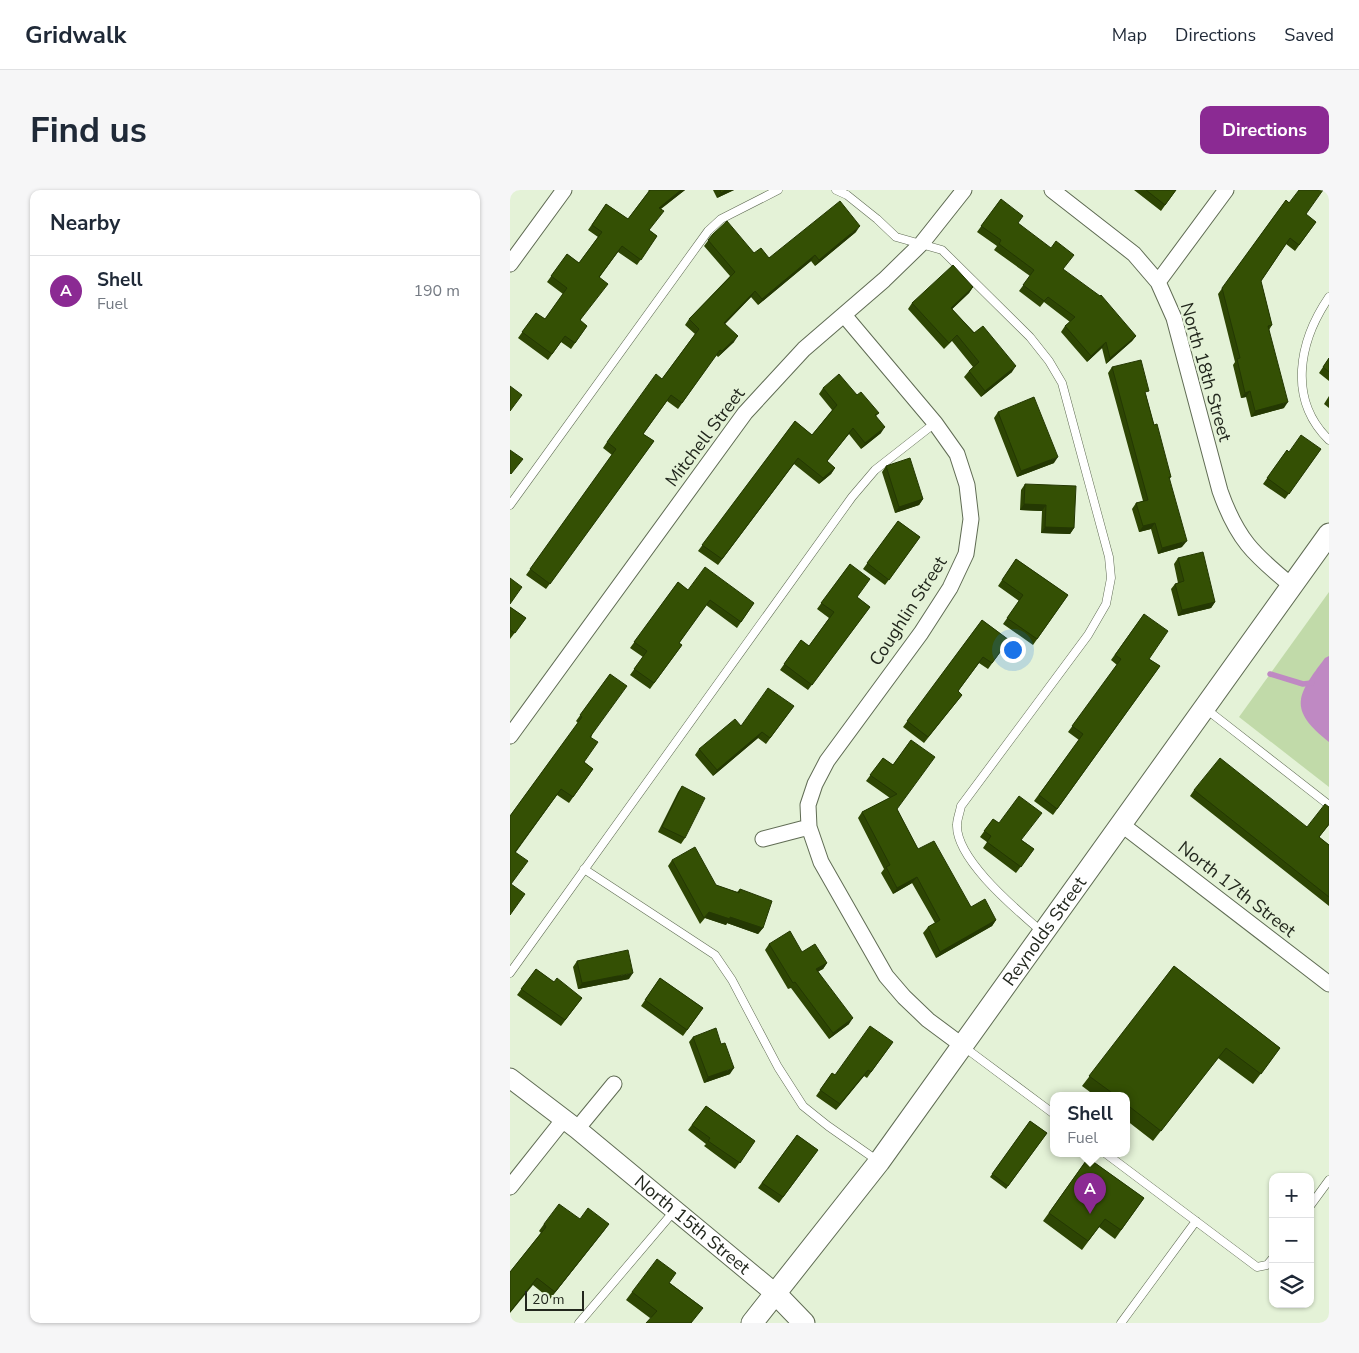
<!DOCTYPE html>
<html lang="en">
<head>
<meta charset="utf-8">
<style>
	:root { --surface:#fff; --page:#f6f6f7; --text:#1f2937; --muted:#747a83; --line:#e0e1e3; --accent:#8b2a93 }
	body { margin:0; font-family:"Nunito Sans",sans-serif; background:var(--page); color:var(--text) }
	.controls { position:absolute; right:15px; bottom:15px; display:grid; overflow:hidden; border-radius:10px; box-shadow:0 1px 4px #0004 }
	.controls button { width:45px; height:45px; display:grid; place-items:center; padding:0; border:0; border-bottom:1px solid var(--line); background:var(--surface); color:var(--text); font:25px sans-serif }
	.scale { position:absolute; left:15px; bottom:12px; width:59px; box-sizing:border-box; padding-left:5px; border:2px solid #22271d; border-top:0; font-size:14px; line-height:18px; white-space:nowrap; color:#22271d; -webkit-text-stroke:4px #e4f2d7; paint-order:stroke }
	.you { position:absolute; left:502px; top:459px; width:18px; height:18px; margin:-12px; border:4px solid #fff; border-radius:50%; background:#1a73e8; box-shadow:0 0 0 8px #1a73e833 }
	.badge { display:grid; place-items:center; width:32px; height:32px; border-radius:50%; background:var(--accent); color:#fff; font-size:16px; font-weight:700 }
	.pin { position:absolute; translate:-50% -41px; filter:drop-shadow(0 1px 2px #0008) }
	.pin::after { content:''; position:absolute; top:26px; width:18px; height:15px; background:inherit; clip-path:polygon(0 0,100% 0,50% 100%) }
	.popup { position:absolute; left:540px; top:902px; width:80px; height:65px; box-sizing:border-box; display:grid; place-content:center; border-radius:10px; background:var(--surface); filter:drop-shadow(0 1px 4px #0005); font-size:16px; white-space:nowrap; color:var(--muted) }
	.popup b { font-size:19px; color:var(--text) }
	.popup::after { content:''; position:absolute; left:50%; top:100%; margin-left:-10px; border:10px solid transparent; border-top-color:var(--surface) }
	.list { margin:0; padding:0; list-style:none }
	h2 { display:flex; justify-content:space-between; align-items:center; height:65px; margin:0; padding:0 20px; font-size:21px }
	h2 small { font-size:16px; font-weight:400; color:var(--muted) }
	.list li { display:grid; grid-template-columns:32px 1fr auto; gap:15px; align-items:center; box-sizing:border-box; height:70px; padding:0 20px; border-top:1px solid var(--line) }
	.list b { display:block; font-size:19px; white-space:nowrap }
	.list p { margin:0; font-size:16px; white-space:nowrap; color:var(--muted) }
	.list em { font-size:16px; font-style:normal; color:var(--muted) }
	.icon { flex:none; width:28px; height:28px; fill:none; stroke:currentColor; stroke-width:2; stroke-linecap:round; stroke-linejoin:round }
	.map { position:relative; flex:none; width:819px; height:1133px; overflow:hidden; border-radius:10px }
	header { display:flex; align-items:center; gap:30px; box-sizing:border-box; height:70px; padding:0 25px; background:var(--surface); border-bottom:1px solid var(--line) }
	header strong { font-size:24px }
	nav { display:flex; gap:28px; margin-inline-start:auto; font-size:18px }
	.intro { display:flex; align-items:center; justify-content:space-between; box-sizing:border-box; height:120px; padding:0 30px }
	h1 { margin:0; font-size:35px }
	.button { padding:12px 22px; border-radius:10px; background:var(--accent); color:#fff; font-size:18px; font-weight:700 }
	main { display:flex; gap:30px; padding:0 30px }
	aside { flex:1; background:var(--surface); border-radius:10px; box-shadow:0 1px 4px #0004 }
	.map>svg:first-child { display:block }
	.park { fill:#c1daa9 }
	.water { fill:#bf89c3 }
	.lines { fill:none; stroke-linecap:round; stroke-linejoin:round }
	.stream { stroke:#bf89c3; stroke-width:5.5 }
	.service-casing { stroke:#606c54; stroke-width:9 }
	.minor-casing { stroke:#606c54; stroke-width:17 }
	.tertiary-casing { stroke:#606c54; stroke-width:21 }
	.secondary-casing { stroke:#606c54; stroke-width:23 }
	.service { stroke:#fff; stroke-width:8 }
	.minor { stroke:#fff; stroke-width:15 }
	.tertiary { stroke:#fff; stroke-width:19 }
	.secondary { stroke:#fff; stroke-width:21 }
	.wall { fill:#2d4503 }
	.shaded-wall { fill:#243803 }
	.building { fill:#345004; stroke:#243803 }
	.labels { text-anchor:middle; stroke-width:5; stroke-linejoin:round; paint-order:stroke }
	.street-label { font-size:18px; fill:#22271d; stroke:#e4f2d7 }
</style>
</head>
<body>
<header>
<strong>Gridwalk</strong>
<nav><a>Map</a><a>Directions</a><a>Saved</a></nav>
</header>
<div class="intro"><h1>Find us</h1><a class="button">Directions</a></div>
<main>
<aside>
<h2>Nearby<small></small></h2>
<ul class="list">
<li><span class="badge">A</span><div><b>Shell</b><p>Fuel</p></div><em>190 m</em></li>
</ul>
</aside>
<div class="map">
<svg width="819" height="1133" viewBox="0 0 819 1133">
	<rect width="100%" height="100%" fill="#e4f2d7"/>
	<path class="park" d="M819,402V597L729,527Z"/>
	<path class="water" d="M819,466V552C777,519 787,505 815,468Z"/>
	<g class="lines">
		<path class="stream" d="M760,484L793,494L802,493"/>
		<g class="service-casing">
			<path id="service" d="M326,0L337,5L367,29L386,47L432,60L520,147L539,171L552,193L599,367L601,388L596,414L578,445L451,616C450,622 447,629 447,635C446,670 507,720 532,742
				M819,107C789,151 777,209 819,250
				M0,315L198,41L211,29L268,0
				M696,519L819,615
				M74,679L205,765L222,790L268,877L293,916L318,936L368,971
				M0,783L342,307L365,280L425,233
				M454,857L544,924
				M595,963L747,1077L757,1075L763,1068
				M800,1016L819,990
				M69,1133L165,1020
				M611,1133L686,1031"/>
		</g>
		<g class="minor-casing">
			<path id="minor" d="M542,0L624,64L648,92L664,128L710,301C727,349 743,364 782,396
				M0,74L54,0
				M648,92L716,0
				M334,125L425,233L447,264L457,295L461,329L456,364L440,398L411,443L317,571L305,594L298,615L299,637L311,672L376,786L394,807L418,830L453,856
				M0,546L235,223L294,159L374,90L412,53L454,0
				M611,634L819,794
				M253,649L299,637
				M67,939L104,894
				M0,997L54,929"/>
		</g>
		<g class="tertiary-casing">
			<g id="tertiary">
				<path id="s1" d="M0,888L67,939L266,1104"/>
			</g>
		</g>
		<g class="secondary-casing">
			<g id="secondary">
				<path d="M266,1104L294,1133"/>
				<path id="s2" d="M242,1133L369,972L819,344"/>
			</g>
		</g>
		<use href="#service" class="service"/>
		<use href="#minor" class="minor"/>
		<use href="#tertiary" class="tertiary"/>
		<use href="#secondary" class="secondary"/>
	</g>
	<path class="wall" d="M138,0H175L151,19L139,40L147,46L127,75L108,62L89,88L70,131L77,136L61,159L51,152L38,170L8,148L26,123L35,129L53,104L37,92L57,64L69,73L88,47L78,40L96,14L118,29L139,1Z
		M203,0H224L207,8Z
		M624,0H666L651,21Z
		M491,9L508,33L553,79L626,146L622,151L596,174L592,158L577,172L551,142L555,136L560,132L534,112L530,117L509,101L520,86L484,60L487,56L467,42Z
		M776,10L806,32L785,61L776,54L751,91L762,135L759,140L774,218L741,227L736,207L731,208L723,175L725,172L708,104Z
		M346,42L305,76L301,71L248,115L241,107L215,134L224,152L208,167L206,165L168,219L157,211L133,244L144,251L36,399L16,385L102,265L93,258L97,252L152,189L185,144L175,135L179,129L220,86L194,56L203,44L244,63L259,68Z
		M463,97L459,103L442,119L502,182L471,207L454,187L459,181L463,177L442,151L434,159L398,119L402,113Z
		M819,168V191L809,183Z
		M602,177L636,205L644,235L661,287L659,289L672,357L648,364L641,339L629,342L622,319L626,313L633,311L598,183Z
		M313,198L347,205L369,223L366,226L371,243L351,259L339,244L317,271L325,278L321,284L309,294L284,274L208,375L188,361L285,231L302,245L322,220L309,204Z
		M819,206V218L814,214Z
		M488,222L544,273L507,287L484,228Z
		M811,259L775,309L753,294L777,260L779,262Z
		M376,276L413,309L409,315L385,323L372,282Z
		M515,294L564,338L560,344L531,343L532,321L510,320L511,300Z
		M388,331L410,347L375,395L353,379Z
		M668,368L705,412L701,418L668,426L661,399L665,394L668,393L664,374Z
		M506,369L558,405L523,455L493,434L509,411L488,396Z
		M340,374L347,407L360,417L298,500L270,480L291,450L299,456L319,428L307,419Z
		M168,392L178,400L244,413L227,438L196,415L169,453L172,455L140,499L120,485L133,467L120,458Z
		M0,417L16,428L0,449Z
		M634,424L639,469L650,476L543,625L524,611L569,550L558,542L607,475L601,470Z
		M472,430L499,450L478,479L469,473L448,501L452,505L414,553L393,537Z
		M100,484L74,572L83,579L59,613L47,605L6,662L1,694L0,626L68,533L66,531Z
		M284,516L256,554L248,548L203,586L185,565L189,559L231,536Z
		M401,550L387,619L408,659L461,717L486,730L482,736L426,768L413,743L418,737L425,733L402,693L383,704L371,683L374,679L348,628L352,622L380,608L356,591L373,568L383,575Z
		M172,596L175,648L171,654L148,642L168,602Z
		M684,600L797,637L819,635L809,647L819,655V716L680,606Z
		M483,629L524,659L506,683L473,658L477,652L470,647Z
		M162,670L206,695L227,702L230,699L253,738L248,744L217,733L216,735L195,728L190,734L158,676Z
		M259,754L292,762L317,773L313,779L308,781L339,834L319,849L281,798L278,799L255,760Z
		M67,771L119,789L68,799L63,777Z
		M664,776L770,858L743,894L708,868L643,951L616,930V905H584L572,896Z
		M26,779L44,792L72,808L51,836L7,805Z
		M150,788L193,818L173,846L131,816Z
		M183,847L220,884L194,893L179,852Z
		M383,852L357,888L354,886L326,920L306,906L322,883L325,885Z
		M196,916L245,951L225,979L194,956L196,954L178,940Z
		M520,931L537,943L496,999L480,987Z
		M287,945L308,960L269,1013L248,998Z
		M578,968L634,1008L605,1049L589,1037L572,1060L533,1031Z
		M70,1029L99,1034L40,1109L23,1095L0,1123V1082L31,1043L29,1041L34,1034Z
		M160,1093L193,1118L140,1128L116,1110L122,1102Z"/>
	<path class="shaded-wall" d="M171,0H175L145,23L149,18Z
		M216,0H224L207,8L211,3Z
		M350,36L346,42L305,76L309,70Z
		M305,65L301,71L248,115L252,109Z
		M463,97L459,103L437,124L441,118Z
		M245,101L241,107L210,139L214,133Z
		M228,146L224,152L208,167L212,161Z
		M626,146L622,151L596,174L600,168Z
		M596,152L592,158L577,172L581,166Z
		M506,176L502,182L471,207L475,201Z
		M740,201L736,207L731,208L735,203Z
		M778,212L774,218L741,227L745,221Z
		M375,237L371,243L351,259L355,253Z
		M548,267L544,273L507,287L511,281Z
		M325,278L321,284L309,294L313,288Z
		M413,309L409,315L385,323L389,317Z
		M514,314L536,315L532,321L510,320Z
		M645,333L641,339L629,342L633,336Z
		M535,337L564,338L560,344L531,343Z
		M677,351L672,357L648,364L652,358Z
		M705,412L701,418L668,426L672,420Z
		M252,542L248,548L203,586L207,580Z
		M407,687L402,693L383,704L387,698Z
		M199,722L220,727L253,738L248,744L217,733L216,735L195,728Z
		M486,730L482,736L426,768L430,762Z
		M317,773L313,779L302,785L306,779Z
		M123,783L119,789L68,799L72,793Z
		M343,828L339,834L319,849L323,843Z
		M224,878L220,884L194,893L198,887Z
		M358,880L354,886L326,920L330,914Z
		M99,1034L94,1041L40,1109L45,1102Z"/>
	<path class="building" d="M140,0H171L149,18L154,21L139,40L147,46L131,70L112,56L89,87L98,94L70,130L77,136L65,153L55,146L42,164L12,142L26,123L35,129L57,98L41,86L57,64L69,73L92,42L82,35L96,14L118,29Z
		M210,0H216L211,3Z
		M636,0H666L655,15Z
		M789,0H813L796,24L806,32L789,55L780,48L751,91L762,135L758,136L778,212L745,221L740,201L735,203L727,169L730,168L712,98L776,10L779,13Z
		M491,9L513,26L508,33L541,58L546,51L564,65L553,79L590,106L591,105L626,146L600,168L596,152L581,166L555,136L565,127L538,107L534,111L513,95L524,80L489,54L491,50L471,36Z
		M330,11L350,36L309,70L305,65L252,109L245,101L214,133L228,146L212,161L210,160L172,213L161,205L133,244L144,251L40,394L20,379L106,259L97,252L146,184L152,189L189,139L179,129L225,82L198,50L203,44L217,31L244,63L251,58L259,68Z
		M443,75L463,97L441,118L464,143L473,136L506,176L475,201L459,181L469,172L447,145L439,153L402,113Z
		M819,168V182L813,177Z
		M631,170L639,201L635,202L644,235L647,234L661,287H659L677,351L652,358L645,333L633,336L626,313L638,310L602,177Z
		M329,184L347,205L351,202L369,223L365,225L375,237L355,253L343,238L317,271L325,278L313,288L288,268L212,369L192,355L285,231L302,245L327,215L313,198Z
		M0,196L12,205L0,221Z
		M524,207L548,267L511,281L488,222Z
		M791,245L811,259L779,304L757,288L777,260L779,262Z
		M0,260L13,269L1,284L0,283Z
		M400,268L413,309L389,317L376,276Z
		M515,294L566,296L564,338L535,337L536,315L514,314Z
		M388,331L410,347L379,390L357,373Z
		M693,362L705,412L672,420L665,394L674,391L668,368Z
		M506,369L558,405L527,449L497,428L513,405L492,390Z
		M340,374L360,389L347,407L360,417L302,495L274,474L291,450L299,456L324,422L311,413Z
		M195,377L244,413L231,432L200,410L169,453L172,455L144,493L124,479L137,461L124,452L168,392L178,400Z
		M0,388L12,397L0,414Z
		M0,417L16,428L5,443L0,440Z
		M634,424L658,441L639,469L650,476L547,619L529,605L573,544L562,536L611,469L605,465Z
		M472,430L499,450L482,473L473,467L448,501L452,505L418,547L397,531Z
		M100,484L117,496L80,547L88,552L74,572L83,579L63,607L51,599L5,662L18,671L1,694L15,704L0,725V626L72,527L70,525Z
		M258,498L284,516L260,548L252,542L207,580L189,559L225,529L231,536Z
		M401,550L425,567L387,619L408,659L424,651L461,717L475,709L486,730L430,762L418,737L430,730L407,687L387,698L376,677L380,675L352,622L387,604L360,585L373,568L383,575Z
		M710,568L797,637L815,614L819,617V634L809,647L819,655V707L684,600Z
		M172,596L195,608L175,648L152,637Z
		M509,606L532,623L511,650L524,659L511,677L477,652L481,646L474,641L483,629L489,633Z
		M185,657L206,695L229,703L230,699L262,711L253,738L220,727V729L199,722L194,728L162,670Z
		M280,741L292,762L305,754L317,773L306,779L343,828L323,843L285,792L283,793L259,754Z
		M118,760L123,783L72,793L67,771Z
		M664,776L770,858L751,884L716,858L651,941L616,914V905H605L579,886Z
		M26,779L44,792L47,788L72,808L55,830L11,799Z
		M150,788L193,818L177,840L135,810Z
		M360,836L383,852L361,882L358,880L330,914L310,900L322,883L325,885Z
		M206,838L211,854L215,853L224,878L198,887L183,847Z
		M196,916L245,951L230,973L198,951L200,948L182,935Z
		M520,931L537,943L498,996L482,984Z
		M287,945L308,960L273,1007L252,993Z
		M578,968L634,1008L611,1040L595,1029L578,1051L539,1023Z
		M49,1014L70,1029L78,1018L99,1034L45,1102L27,1088L0,1122V1082L36,1037L34,1034Z
		M147,1069L166,1083L159,1093L193,1118L181,1133H136L147,1121L122,1102Z"/>
	<g class="labels">
		<g class="street-label">
			<text transform="translate(696 182) rotate(74)" y="6">North 18th Street</text>
			<text transform="translate(195 247) rotate(-53)" y="6">Mitchell Street</text>
			<text transform="translate(398 421) rotate(-57)" y="6">Coughlin Street</text>
			<text transform="translate(727 699) rotate(38)" y="6">North 17th Street</text>
			<text dy="6" stroke="none"><textPath href="#s2" startOffset="489">Reynolds Street</textPath></text>
			<text dy="6" stroke="none"><textPath href="#s1" startOffset="234">North 15th Street</textPath></text>
		</g>
	</g>
</svg>
<div class="controls">
<button>+</button>
<button>−</button>
<button><svg class="icon" aria-label="layers" viewBox="0 0 24 24"><path d="M12 4l9 5-9 5-9-5zM3 14l9 5 9-5"/></svg></button>
</div>
<div class="scale">20 m</div>
<div class="you"></div>
<div class="pin badge" style="left:580px;top:1024px">A</div>
<div class="popup"><b>Shell</b>Fuel</div>
</div>
</main>
</body>
</html>
